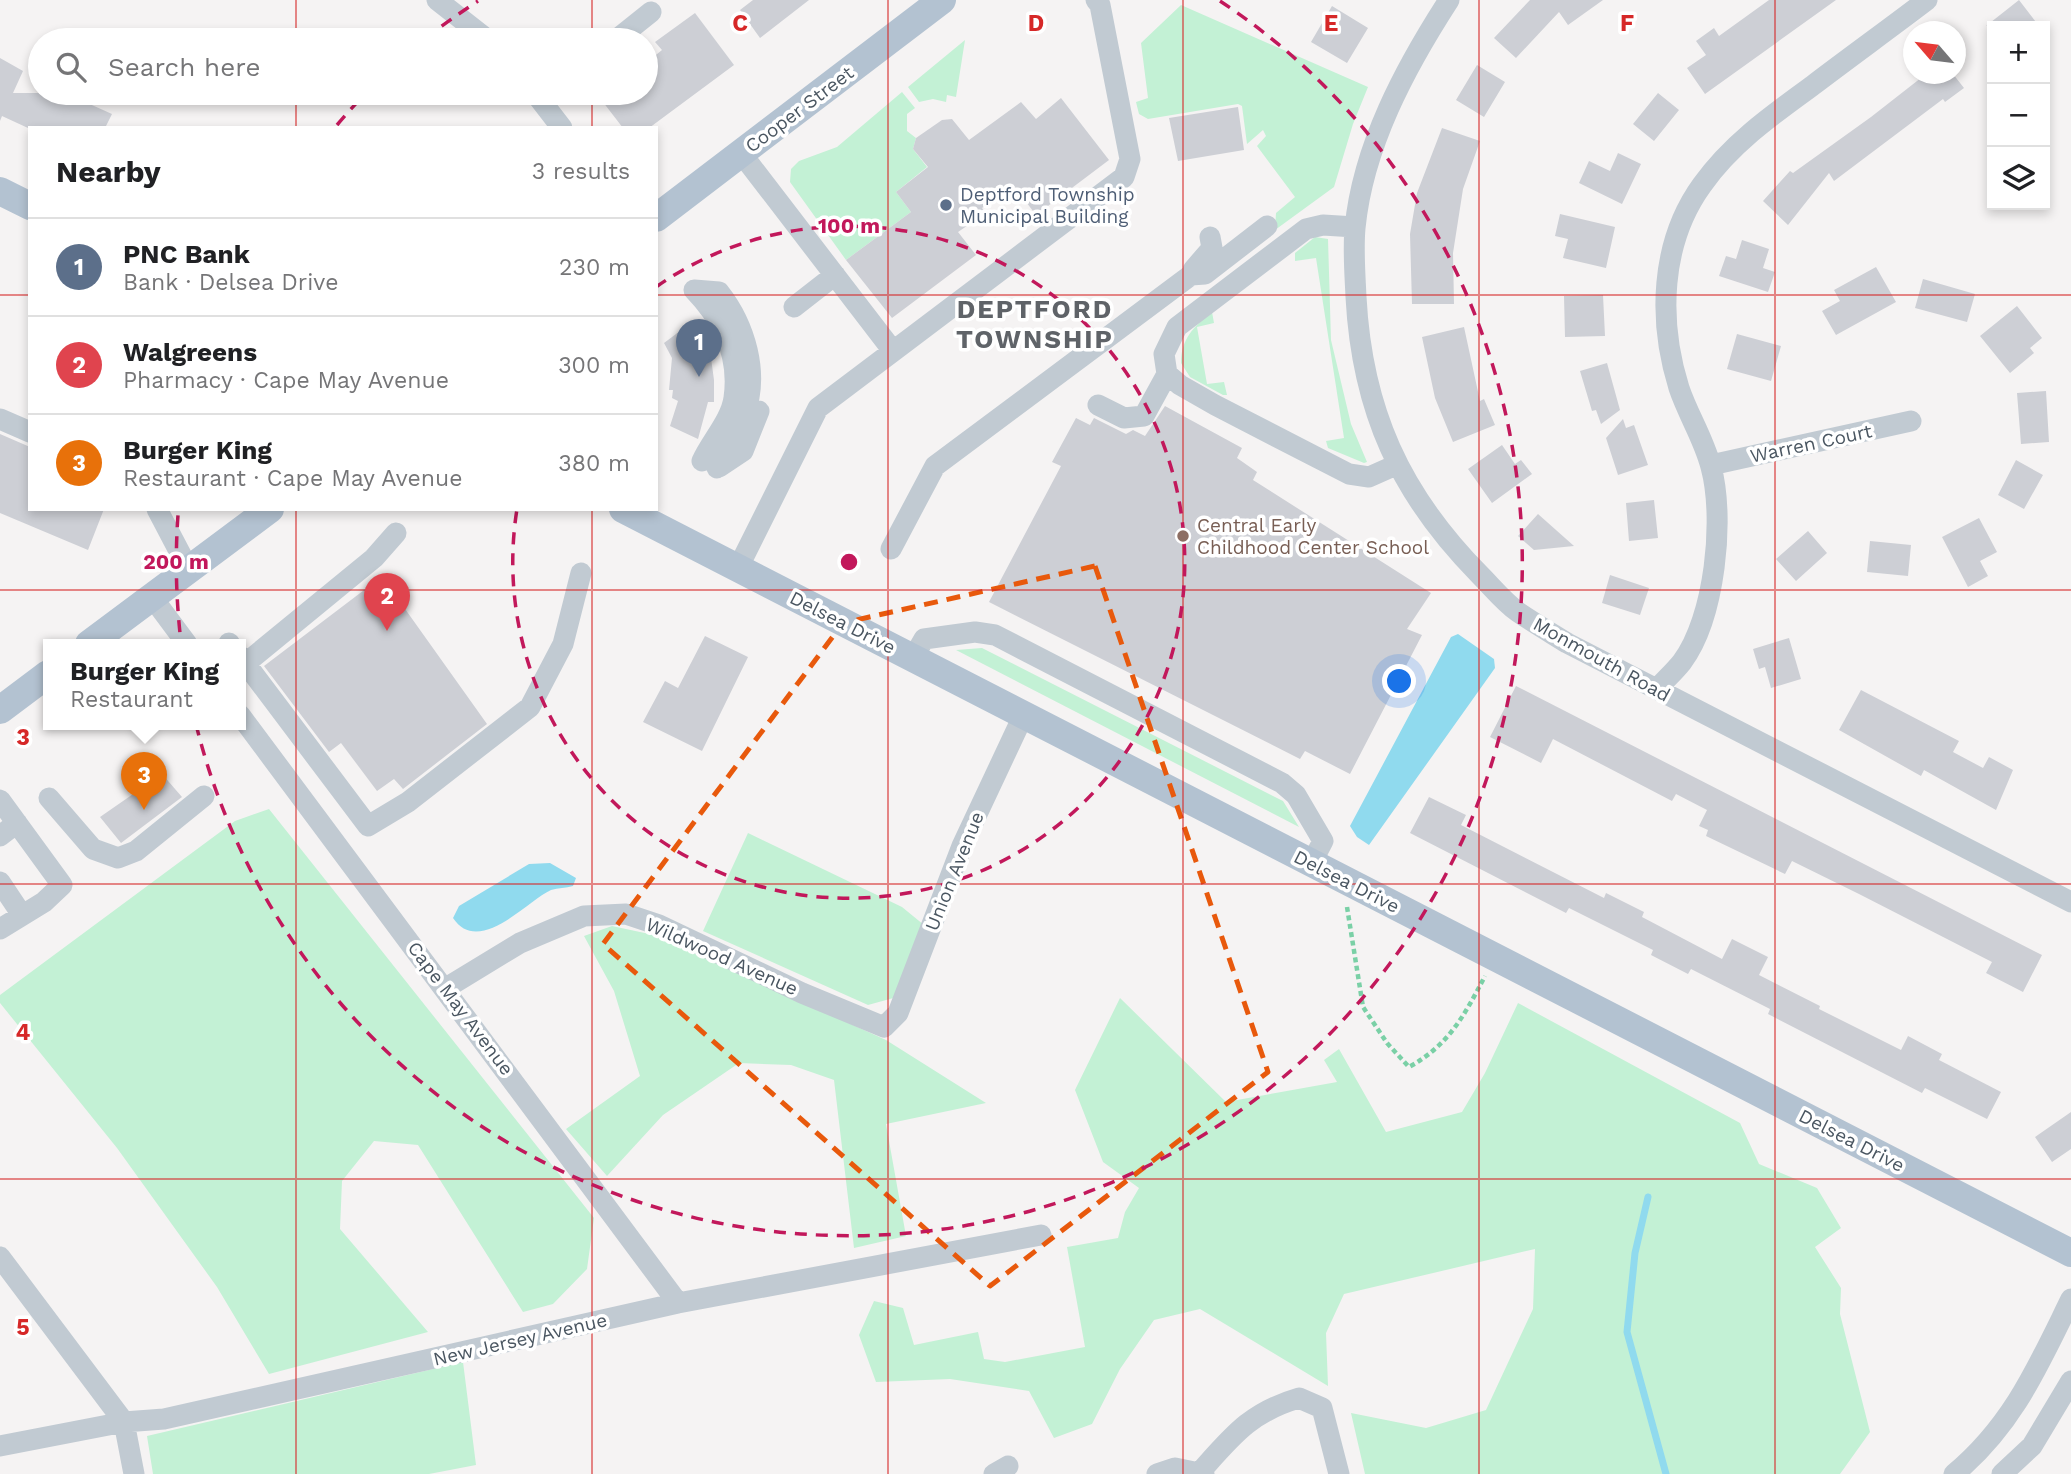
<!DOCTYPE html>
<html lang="en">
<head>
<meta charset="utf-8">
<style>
	:root { --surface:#fff; --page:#f2f2f2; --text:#202124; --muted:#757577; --line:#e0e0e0; --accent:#111827 }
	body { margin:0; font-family:"Work Sans",sans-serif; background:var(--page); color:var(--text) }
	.controls { position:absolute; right:21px; top:21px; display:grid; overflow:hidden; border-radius:0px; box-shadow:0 4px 10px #0003 }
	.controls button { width:63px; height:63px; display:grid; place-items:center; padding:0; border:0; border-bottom:2px solid var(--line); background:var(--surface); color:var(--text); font:35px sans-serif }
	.compass { position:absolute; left:1903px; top:21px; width:63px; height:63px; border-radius:50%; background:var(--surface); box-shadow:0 4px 10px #0003; rotate:298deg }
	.you { position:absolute; left:1400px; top:682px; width:24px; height:24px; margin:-18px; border:5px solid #fff; border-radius:50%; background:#1a73e8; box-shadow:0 0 0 10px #1a73e833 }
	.badge { display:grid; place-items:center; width:46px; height:46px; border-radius:50%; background:var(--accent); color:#fff; font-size:23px; font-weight:700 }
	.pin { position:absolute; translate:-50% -58px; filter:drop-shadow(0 2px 4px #0008) }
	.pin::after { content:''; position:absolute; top:37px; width:24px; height:21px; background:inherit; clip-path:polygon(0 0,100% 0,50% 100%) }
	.popup { position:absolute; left:43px; top:639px; width:203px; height:91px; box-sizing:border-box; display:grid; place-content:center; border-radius:0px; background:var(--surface); filter:drop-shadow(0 2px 5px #0005); font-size:23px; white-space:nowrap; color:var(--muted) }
	.popup b { font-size:26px; color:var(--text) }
	.popup::after { content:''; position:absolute; left:50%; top:100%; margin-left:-14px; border:14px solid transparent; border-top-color:var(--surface) }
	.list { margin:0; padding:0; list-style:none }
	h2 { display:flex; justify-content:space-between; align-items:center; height:91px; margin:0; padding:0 28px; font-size:30px }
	h2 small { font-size:23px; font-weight:400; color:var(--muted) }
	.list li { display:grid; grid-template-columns:46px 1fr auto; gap:21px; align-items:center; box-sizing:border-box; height:98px; padding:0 28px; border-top:2px solid var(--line) }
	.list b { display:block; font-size:26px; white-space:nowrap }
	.list p { margin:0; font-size:23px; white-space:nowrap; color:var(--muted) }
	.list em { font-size:23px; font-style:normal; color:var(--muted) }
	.icon { flex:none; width:38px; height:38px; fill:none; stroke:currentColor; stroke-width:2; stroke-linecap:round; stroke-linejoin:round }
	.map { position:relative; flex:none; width:2071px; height:1474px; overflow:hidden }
	.search { position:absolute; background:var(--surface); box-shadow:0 4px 10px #0003; left:28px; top:28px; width:630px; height:77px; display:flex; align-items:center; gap:18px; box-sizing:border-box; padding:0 24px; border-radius:38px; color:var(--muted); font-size:26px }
	.panel { position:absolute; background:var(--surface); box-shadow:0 4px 10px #0003; left:28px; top:126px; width:630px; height:385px; border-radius:0px }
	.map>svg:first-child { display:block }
	.green { fill:#c3f1d5 }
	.water { fill:#90daee }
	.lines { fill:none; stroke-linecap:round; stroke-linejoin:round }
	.stream { stroke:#90daee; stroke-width:7 }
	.building { fill:#cdcfd5 }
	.path { stroke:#7ad0a6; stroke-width:4.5; stroke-dasharray:5 3.5; stroke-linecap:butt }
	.minor { stroke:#c1cad2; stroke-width:21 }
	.major { stroke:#b3c2d1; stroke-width:28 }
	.marked { fill:none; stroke:#e8590c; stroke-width:5; stroke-dasharray:14 9; stroke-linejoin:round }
	.grid { fill:none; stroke:#d62828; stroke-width:2; stroke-opacity:0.55 }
	.ring { fill:none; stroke:#c2185b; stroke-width:3.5; stroke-dasharray:12 9 }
	.service-dot { fill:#5c6f8a; stroke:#fff; stroke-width:2.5 }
	.education-dot { fill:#8d6e63; stroke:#fff; stroke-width:2.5 }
	.labels { text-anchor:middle; stroke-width:7; stroke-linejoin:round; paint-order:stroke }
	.street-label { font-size:19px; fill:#4a5661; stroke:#fff }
	.service-label { font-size:19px; fill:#4e5e75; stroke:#fff; text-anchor:start }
	.education-label { font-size:19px; fill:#785e54; stroke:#fff; text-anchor:start }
	.district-label { font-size:26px; font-weight:bold; letter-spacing:2px; fill:#5f6368; stroke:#fff }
	.grid-label { font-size:23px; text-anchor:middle; font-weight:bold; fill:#d62828; stroke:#fff; stroke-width:7; stroke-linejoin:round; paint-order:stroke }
	.centre { fill:#c2185b; stroke:#fff; stroke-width:3.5 }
	.ring-label { font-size:21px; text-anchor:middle; font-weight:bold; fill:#c2185b; stroke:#fff; stroke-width:7; stroke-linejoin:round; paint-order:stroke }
</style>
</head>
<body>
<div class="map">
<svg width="2071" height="1474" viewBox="0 0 2071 1474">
	<rect width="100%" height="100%" fill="#f5f3f3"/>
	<path class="green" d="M1181,5L1368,87L1353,124L1334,187L1275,230L1276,213L1295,197L1257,146L1266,136L1263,130L1247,144L1242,106L1238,104L1148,119L1139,114L1136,102L1148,98L1141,43Z
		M965,40L956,97L947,95L946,102L933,99L919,102L908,87Z
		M902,92L915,108L907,114V131L916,138L913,149L927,167L896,192L911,212L846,260L790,182L791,169L799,161L837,147Z
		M1315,237L1328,239L1331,340L1351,424L1367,462L1364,463L1328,448L1326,441L1344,438L1316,258L1295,261V253Z
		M1212,312L1214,323L1197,327L1207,384L1224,382L1227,395H1223L1190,377L1181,363C1181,339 1194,326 1212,312Z
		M982,648L1283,801L1299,827L956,650Z
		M269,809L594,1218L587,1269L553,1304L523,1312L418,1145L374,1141L342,1181L340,1229L428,1332L269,1374L217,1287L117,1148L0,1003V995L235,821Z
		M748,833L902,907L924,925L897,997L868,1005L703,931Z
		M612,926L654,935L886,1040L986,1103L886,1124L906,1236L854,1248L834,1080L791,1065L739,1063L663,1115L607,1176L566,1129L640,1076L614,991L584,936Z
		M1120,998L1226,1102L1337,1082L1324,1060L1339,1049L1386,1132L1462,1112L1485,1073L1518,1003L1740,1123L1759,1164L1817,1188L1841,1228L1815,1247L1841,1288L1840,1314L1870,1432L1840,1474H1365L1351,1413L1426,1428L1486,1410L1533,1309L1535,1249L1344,1294L1326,1333L1328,1386L1200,1309L1154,1320L1120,1369L1092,1424L1054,1438L1029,1391L950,1379L876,1382L859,1335L874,1301L903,1308L914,1345L978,1332L984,1359L1005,1362L1085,1347L1067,1247L1118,1238L1125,1212L1139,1188L1103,1162L1075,1090Z
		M463,1362L476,1465L429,1474H153L147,1436Z"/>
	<path class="water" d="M1458,634L1494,659L1495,668L1369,845L1357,837L1350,826L1451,637Z
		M550,863L576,878L573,886C566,888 558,888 551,890C528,900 479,957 453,918L459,906L529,864Z"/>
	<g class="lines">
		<path class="stream" d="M1648,1197L1635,1253L1627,1332L1666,1474"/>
	</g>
	<path class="building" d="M753,0H809L760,38L740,10Z
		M1530,0H1603L1568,25L1559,12L1516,58L1494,38Z
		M1769,0H1836L1705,94L1687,68L1706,55L1696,41L1714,28L1719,36Z
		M2019,0L2039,26H1986Z
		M1332,6L1368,28L1347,63L1311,42Z
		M695,13L734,65L649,128H623L596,93H646V63L662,50L655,42Z
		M0,58L23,71L13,93H65L112,114L105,128H28L2,116L0,121Z
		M1477,65L1505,82L1484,117L1456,100Z
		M1926,74H1953L1964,88L1945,102L1943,99L1834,181L1829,173L1788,225L1763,201L1790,171L1793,173L1871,117Z
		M1658,93L1679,110L1654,141L1633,124Z
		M1061,98L1109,160L1036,215L1014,186L982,208L986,213L958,232L976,255L892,318L846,260L911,212L896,192L928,167L913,149L916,138L942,120L952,119L969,140L1021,102L1036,119Z
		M1238,107L1244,150L1178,161L1169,118Z
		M1442,128L1480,141L1463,189L1453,253L1454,304H1412L1410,234L1417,193Z
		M1618,153L1641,164L1622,204L1579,183L1589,161L1610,171Z
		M1560,214L1615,227L1606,268L1563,258L1568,239L1555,236Z
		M1742,240L1769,249L1763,268L1775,272L1768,292L1719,276L1726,256L1736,259Z
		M1876,267L1896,302L1836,335L1822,311L1840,301L1834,290Z
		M1923,279L1975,294L1967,322L1915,308Z
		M1603,295L1605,336L1565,337L1564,296Z
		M2017,306L2042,338L2030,348L2034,353L2010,373L1980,336Z
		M688,325L705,359L711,358L714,380V402H708L698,439L670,426L678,401L672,398L673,390H669L672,358L664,343Z
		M1464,327L1480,401L1484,399L1495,425L1453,442L1435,398L1422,337Z
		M1737,334L1781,346L1771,381L1727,369Z
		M1607,363L1620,410L1601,424L1596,410L1592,411L1580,371Z
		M2046,391L2049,442L2021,444L2017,393Z
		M1165,406L1242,448L1237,458L1257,472L1253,480L1431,593L1407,629L1422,635L1350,774L1305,751L1300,759L989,602L1061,466L1052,462L1076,418L1090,425L1094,418L1126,434L1133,430L1145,436Z
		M1623,419L1626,428L1634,425L1648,465L1618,475L1606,438Z
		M0,434L30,447V509H104L88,550L0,513Z
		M1502,445L1515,464L1521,460L1532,474L1492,503L1468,469Z
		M2016,460L2043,475L2024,509L1998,495Z
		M1654,500L1658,538L1629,541L1626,503Z
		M1538,514L1574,546L1534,550L1518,536Z
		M1979,518L1997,552L1980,561L1988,576L1968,587L1942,537Z
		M1808,531L1827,553L1796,581L1776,559Z
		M1870,541L1911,545L1908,576L1867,572Z
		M1610,575L1649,588L1640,615L1602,603Z
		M376,581L382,590L388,585L487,724L403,789L394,779L377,791L341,743L329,752L264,666Z
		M705,636L748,657L702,751L643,722L665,681L678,688Z
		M1789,638L1801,679L1771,688L1765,667L1759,669L1753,649Z
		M1516,686L2042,955L2023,992L1986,973L1992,962L1859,894L1792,861L1785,874L1706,836L1708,830L1699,826L1707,810L1676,794L1672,801L1553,739L1541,763L1490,737Z
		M1861,690L1959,741L1953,752L1983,768L1989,757L2013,770L1996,810L1924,770L1921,776L1839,730Z
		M162,774L182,797L121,843L100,817Z
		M1429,797L1466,815L1461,825L1604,898L1606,893L1644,912L1642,917L1722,959L1732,939L1768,957L1759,975L1820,1006L1819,1009L1901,1050L1908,1036L1942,1054L1939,1060L2001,1092L1987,1119L1925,1088L1922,1093L1768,1014L1770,1009L1691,969L1688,974L1651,955L1653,950L1569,908L1566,913L1410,833Z
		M2071,1112V1149L2052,1162L2035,1137Z"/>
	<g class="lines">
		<path class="path" d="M1347,907L1363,1007L1387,1043L1409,1067C1449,1045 1464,1016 1485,976"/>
		<path class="minor" d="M437,0L488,40
			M1449,0C1405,68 1363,146 1355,228C1353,251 1355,274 1356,297C1362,410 1400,494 1480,575C1492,587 1504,602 1518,612C1534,623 1551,633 1567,643L2071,902
			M616,40L651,12
			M535,93L562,128
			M741,153L893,351
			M1355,227L1323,225L1306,229L1177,327L1164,354L1167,374L1180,385L1215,405L1349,474L1369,477L1396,465
			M1193,270L1212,248L1210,237
			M694,290L719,292C745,325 760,374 744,415C737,433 726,451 717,468
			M694,290C722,319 740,356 734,398C731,420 711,441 702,461
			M794,307L835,275
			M1098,405L1124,418L1144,416L1167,374
			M0,419L30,432
			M1711,465L1911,421
			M719,467L743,451L759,411
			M157,509L189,570
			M891,549L935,466L1191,275L1205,274L1267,226
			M738,568L818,408L1124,177L1130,159L1100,5L1096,0
			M152,597L187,644
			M229,643L230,644
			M240,656L368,826L408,802L530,707L563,644L581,573
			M913,658L924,639L975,632L995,635L1282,783L1296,795L1323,841L1311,864
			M246,663L374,558L396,533
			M1657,689C1665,680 1675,671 1682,662C1715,618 1725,518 1711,467C1704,439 1688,415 1679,388C1658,321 1660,243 1702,185C1731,144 1772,115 1812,86C1850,57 1889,29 1927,0
			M240,715L678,1303
			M49,798L93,849L118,858L136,851L204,796
			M0,800L62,885L44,902L0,929
			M0,836L17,823
			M0,882L22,915
			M446,988L520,943L584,916L626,914L659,925L802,993L884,1027L898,1013L962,846L1024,714
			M0,1257L124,1422L134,1474
			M0,1446L124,1422L164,1419L678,1303L1041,1235
			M1201,1471C1233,1435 1251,1412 1299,1398L1322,1408L1339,1474
			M994,1474L1008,1466
			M1157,1474L1175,1468L1204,1474
			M1954,1474C2013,1425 2038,1366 2071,1299
			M2002,1474L2032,1446L2071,1381"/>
		<path class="major" d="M0,191L30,206
			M656,218L942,0
			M623,509L2071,1253
			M89,644L270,509
			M0,710L48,674"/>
	</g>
	<path class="marked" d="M1095,566L1268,1072L990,1286L603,944L843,623Z"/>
	<path class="grid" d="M296,0V40M592,0V40M888,0V1474M1183,0V1474M1479,0V1474M1775,0V1474M296,93V128M592,93V128M0,295H30M656,295H2071M296,509V1474M592,509V1474M0,590H2071M0,884H2071M0,1179H2071"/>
	<g class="ring">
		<path d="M656 287A336 336 0 1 1 517 509"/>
		<path d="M337 125A673 673 0 0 1 365 94M425 39A673 673 0 0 1 478 1M1220 1A673 673 0 1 1 178 515"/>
	</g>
	<circle class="service-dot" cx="946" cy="205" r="7"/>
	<circle class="education-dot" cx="1183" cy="536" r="7"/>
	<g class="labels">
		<g class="street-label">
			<text transform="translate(799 109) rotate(-37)" y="7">Cooper Street</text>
			<text transform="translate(1811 443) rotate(-12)" y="7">Warren Court</text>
			<text transform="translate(843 622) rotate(27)" y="7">Delsea Drive</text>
			<text transform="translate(1602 659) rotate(29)" y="7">Monmouth Road</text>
			<text transform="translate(954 871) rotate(-68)" y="7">Union Avenue</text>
			<text transform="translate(1347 881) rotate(27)" y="7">Delsea Drive</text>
			<text transform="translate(722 956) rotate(24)" y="7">Wildwood Avenue</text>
			<text transform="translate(461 1008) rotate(53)" y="7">Cape May Avenue</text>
			<text transform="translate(1852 1140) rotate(27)" y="7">Delsea Drive</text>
			<text transform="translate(520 1339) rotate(-13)" y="7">New Jersey Avenue</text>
		</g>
		<g class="service-label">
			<text x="960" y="201">Deptford Township<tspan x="960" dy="22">Municipal Building</tspan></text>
		</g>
		<g class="education-label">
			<text x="1197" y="532">Central Early<tspan x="1197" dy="22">Childhood Center School</tspan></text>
		</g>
		<g class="district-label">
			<text x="1035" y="318">DEPTFORD<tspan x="1035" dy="30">TOWNSHIP</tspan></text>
		</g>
	</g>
	<g class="grid-label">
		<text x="740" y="31">C</text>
		<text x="1036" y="31">D</text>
		<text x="1331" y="31">E</text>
		<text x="1627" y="31">F</text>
		<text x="23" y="745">3</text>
		<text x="23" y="1040">4</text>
		<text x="23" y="1335">5</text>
	</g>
	<circle cx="849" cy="562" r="10" class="centre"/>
	<g class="ring-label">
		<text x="849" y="233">100 m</text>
		<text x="176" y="569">200 m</text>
	</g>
</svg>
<div class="controls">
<button>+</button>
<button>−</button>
<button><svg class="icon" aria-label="layers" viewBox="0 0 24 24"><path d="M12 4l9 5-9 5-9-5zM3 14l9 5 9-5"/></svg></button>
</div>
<svg class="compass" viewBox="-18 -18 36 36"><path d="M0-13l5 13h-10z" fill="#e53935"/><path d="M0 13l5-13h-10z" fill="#757577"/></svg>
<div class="you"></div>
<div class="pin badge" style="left:699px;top:377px;background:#5c6f8a">1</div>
<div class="pin badge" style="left:387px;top:631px;background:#e0444e">2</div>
<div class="pin badge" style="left:144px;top:810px;background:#e8710a">3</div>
<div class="popup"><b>Burger King</b>Restaurant</div>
<div class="search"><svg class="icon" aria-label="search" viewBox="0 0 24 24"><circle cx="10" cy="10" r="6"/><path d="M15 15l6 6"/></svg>Search here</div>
<section class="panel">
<h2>Nearby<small>3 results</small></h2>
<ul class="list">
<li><span class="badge" style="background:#5c6f8a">1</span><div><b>PNC Bank</b><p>Bank · Delsea Drive</p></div><em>230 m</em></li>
<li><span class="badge" style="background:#e0444e">2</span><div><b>Walgreens</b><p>Pharmacy · Cape May Avenue</p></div><em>300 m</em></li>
<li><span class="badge" style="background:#e8710a">3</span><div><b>Burger King</b><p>Restaurant · Cape May Avenue</p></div><em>380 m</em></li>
</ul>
</section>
</div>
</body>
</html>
